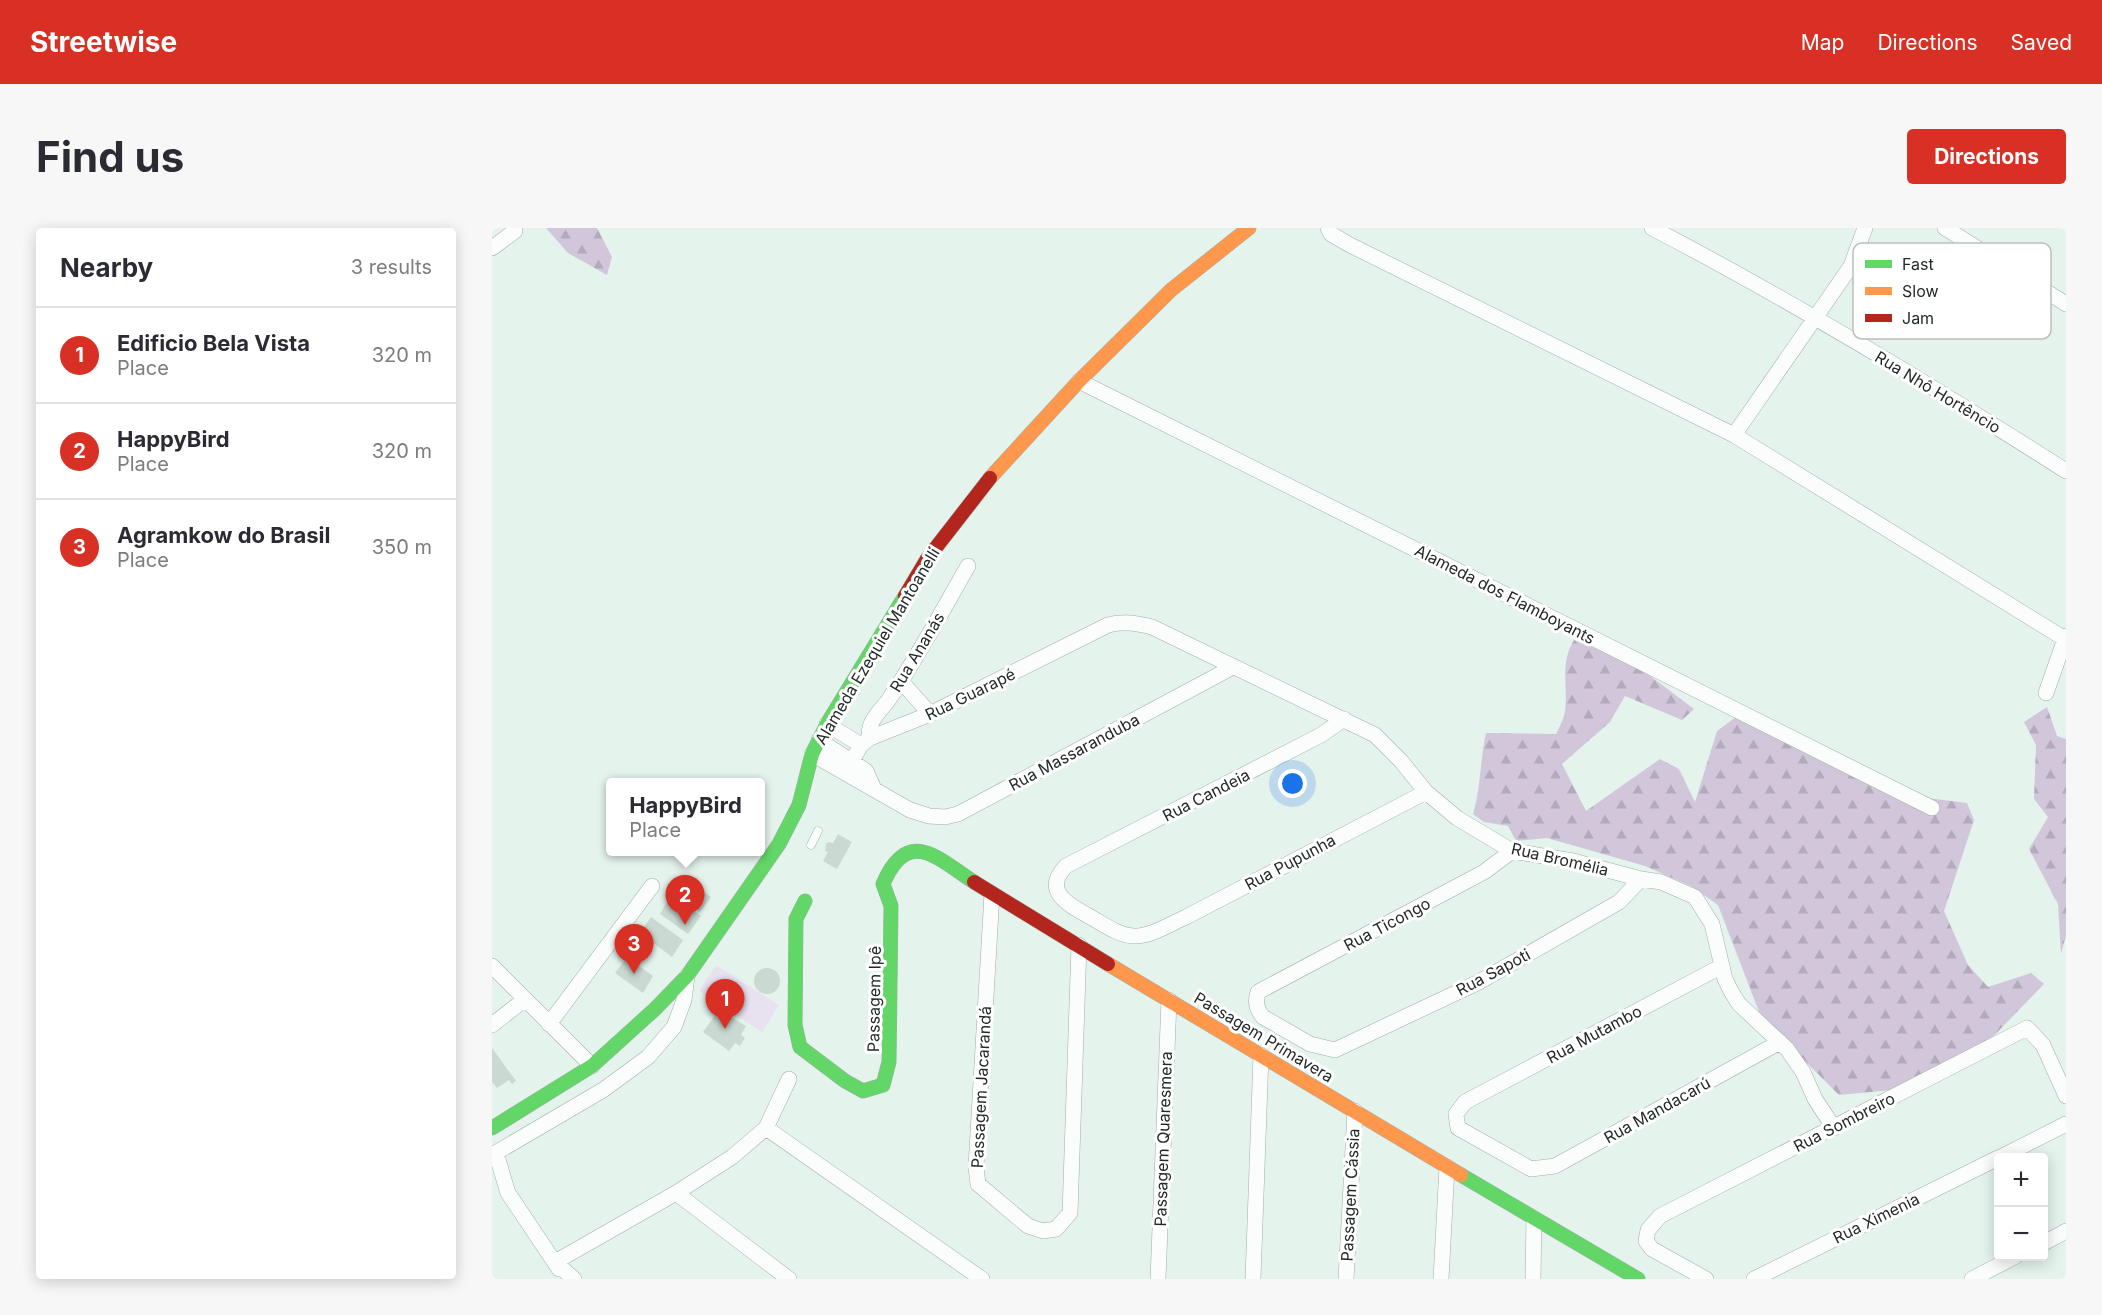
<!DOCTYPE html>
<html lang="en">
<head>
<meta charset="utf-8">
<style>
	:root { --surface:#fff; --page:#f7f7f7; --text:#2b2b33; --muted:#7c7c81; --line:#e1e1e2; --accent:#d93025 }
	body { margin:0; font-family:Inter,sans-serif; background:var(--page); color:var(--text) }
	.controls { position:absolute; right:18px; bottom:18px; display:grid; overflow:hidden; border-radius:6px; box-shadow:0 3px 15px #0003 }
	.controls button { width:54px; height:54px; display:grid; place-items:center; padding:0; border:0; border-bottom:2px solid var(--line); background:var(--surface); color:var(--text); font:30px sans-serif }
	.you { position:absolute; left:801px; top:556px; width:21px; height:21px; margin:-15px; border:4px solid #fff; border-radius:50%; background:#1a73e8; box-shadow:0 0 0 9px #1a73e833 }
	.badge { display:grid; place-items:center; width:39px; height:39px; border-radius:50%; background:var(--accent); color:#fff; font-size:20px; font-weight:700 }
	.pin { position:absolute; translate:-50% -50px; filter:drop-shadow(0 2px 3px #0008) }
	.pin::after { content:''; position:absolute; top:32px; width:21px; height:18px; background:inherit; clip-path:polygon(0 0,100% 0,50% 100%) }
	.popup { position:absolute; left:114px; top:550px; width:159px; height:78px; box-sizing:border-box; display:grid; place-content:center; border-radius:6px; background:var(--surface); filter:drop-shadow(0 2px 4px #0005); font-size:20px; white-space:nowrap; color:var(--muted) }
	.popup b { font-size:22px; color:var(--text) }
	.popup::after { content:''; position:absolute; left:50%; top:100%; margin-left:-12px; border:12px solid transparent; border-top-color:var(--surface) }
	.list { margin:0; padding:0; list-style:none }
	h2 { display:flex; justify-content:space-between; align-items:center; height:78px; margin:0; padding:0 24px; font-size:26px }
	h2 small { font-size:20px; font-weight:400; color:var(--muted) }
	.list li { display:grid; grid-template-columns:39px 1fr auto; gap:18px; align-items:center; box-sizing:border-box; height:96px; padding:0 24px; border-top:2px solid var(--line) }
	.list b { display:block; font-size:22px; white-space:nowrap }
	.list p { margin:0; font-size:20px; white-space:nowrap; color:var(--muted) }
	.list em { font-size:20px; font-style:normal; color:var(--muted) }
	.map { position:relative; flex:none; width:1574px; height:1051px; overflow:hidden; border-radius:6px }
	header { display:flex; align-items:center; gap:36px; box-sizing:border-box; height:84px; padding:0 30px; background:var(--accent); color:#fff }
	header strong { font-size:28px }
	nav { display:flex; gap:33px; margin-inline-start:auto; font-size:21px }
	.intro { display:flex; align-items:center; justify-content:space-between; box-sizing:border-box; height:144px; padding:0 36px }
	h1 { margin:0; font-size:42px }
	.button { padding:15px 27px; border-radius:6px; background:var(--accent); color:#fff; font-size:21px; font-weight:700 }
	main { display:flex; gap:36px; padding:0 36px }
	aside { flex:1; background:var(--surface); border-radius:6px; box-shadow:0 3px 15px #0003 }
	.map>svg:first-child { display:block }
	.forest { fill:url(#forest-firs) }
	.green { fill:#e8e1f0 }
	.building { fill:#cadad3 }
	.lines { fill:none; stroke-linecap:round; stroke-linejoin:round }
	.lane-casing { stroke:#a1ada8; stroke-width:9 }
	.street-casing { stroke:#a1ada8; stroke-width:16 }
	.fast-casing { stroke:#a1ada8; stroke-width:15 }
	.slow-casing { stroke:#a1ada8; stroke-width:15 }
	.jam-casing { stroke:#a1ada8; stroke-width:15 }
	.lane { stroke:#fbfdfc; stroke-width:8 }
	.street { stroke:#fbfdfc; stroke-width:15 }
	.fast { stroke:#63d668; stroke-width:14 }
	.slow { stroke:#ff974d; stroke-width:14 }
	.jam { stroke:#b3261e; stroke-width:14 }
	.labels { text-anchor:middle; stroke-width:6; stroke-linejoin:round; paint-order:stroke }
	.street-label { font-size:16px; fill:#212a26; stroke:#fff }
	.key { fill:#fff; stroke:#bcbfbe; stroke-width:1.5 }
	.key-label { font-size:16px; fill:#212a26 }
</style>
</head>
<body>
<header>
<strong>Streetwise</strong>
<nav><a>Map</a><a>Directions</a><a>Saved</a></nav>
</header>
<div class="intro"><h1>Find us</h1><a class="button">Directions</a></div>
<main>
<aside>
<h2>Nearby<small>3 results</small></h2>
<ul class="list">
<li><span class="badge">1</span><div><b>Edificio Bela Vista</b><p>Place</p></div><em>320 m</em></li>
<li><span class="badge">2</span><div><b>HappyBird</b><p>Place</p></div><em>320 m</em></li>
<li><span class="badge">3</span><div><b>Agramkow do Brasil</b><p>Place</p></div><em>350 m</em></li>
</ul>
</aside>
<div class="map">
<svg width="1574" height="1051" viewBox="0 0 1574 1051">
	<defs>
		<pattern id="forest-firs" width="22" height="20" patternUnits="userSpaceOnUse" patternTransform="scale(1.5)"><rect width="22" height="20" fill="#d1c6da"/><path d="M5 1l3.5 6h-7zM16 11l3.5 6h-7z" fill="#b3aabb"/></pattern>
	</defs>
	<rect width="100%" height="100%" fill="#e5f3ed"/>
	<path class="forest" d="M54,0H105L120,29L115,47L76,25Z
		M1082,412L1141,435L1202,481L1190,492L1133,468L1118,494L1070,536L1094,583L1168,531L1187,541L1203,574L1225,503L1244,489L1404,566L1475,575L1482,592L1452,683L1476,737L1496,759L1539,745L1552,756L1493,817L1399,862L1347,867L1269,789L1226,677L1199,658L1153,638L1055,610L1024,613L1016,598L992,594L981,586C989,559 988,532 994,505L1064,506C1067,500 1070,494 1072,488C1078,462 1066,438 1082,412Z
		M1555,479L1565,508L1574,511V707L1569,726L1566,676L1537,621L1556,589L1542,571L1544,517L1532,494Z"/>
	<path class="green" d="M224,737L287,777L270,804L207,763Z"/>
	<path class="building" d="M346,606L360,614L345,641L331,633L336,624L333,623L334,616L336,614L341,615Z
		M196,652L219,669L208,684L184,668Z
		M183,671L209,688L196,706L168,686L175,674L178,677Z
		M159,689L191,712L180,729L148,705Z
		M135,729L161,748L151,765L123,745Z
		M262 753a13 13 0 1 1 26 0a13 13 0 1 1-26 0Z
		M227,782L254,798L249,807L253,810L248,818L243,815L237,823L211,804Z
		M0,820L24,853L20,856L17,852L5,860L0,854Z"/>
	<g class="lines">
		<g class="lane-casing">
			<path id="lane" d="M319,617L326,603"/>
		</g>
		<g class="street-casing">
			<path id="street" d="M836,0L839,6L858,17L1242,207L1573,411
				M1160,0C1302,74 1439,157 1574,243
				M1453,0L1574,76
				M0,20L23,3
				M587,153L1440,580
				M1242,207L1359,38L1373,0
				M409,453L438,486
				M1554,465L1574,408
				M852,491L829,507L574,638C548,665 581,679 602,691C614,698 627,707 641,708C658,709 678,696 694,689L934,564
				M335,496L369,517
				M378,510C374,496 387,484 395,474C425,431 450,383 476,338
				M327,512L374,543L382,561
				M320,526L418,582L437,588L453,589L466,586L741,439
				M353,545L369,517L378,510L438,486L616,397C632,393 644,395 660,399L883,507L909,533L934,564L965,590L1020,623L1081,633L1149,651L1169,654L1203,669L1220,696L1233,751L1240,765L1247,776L1295,821L1311,844L1323,871L1342,900
				M1020,623L992,644L766,764C763,773 765,782 771,789L818,816L843,822L987,754L1127,674L1149,651
				M500,666L484,939L486,956L536,998L551,1003L564,1001L578,985L587,717
				M0,738L100,838
				M1230,738L973,874L964,886L966,900L1039,941L1063,938L1288,814
				M57,796L160,658
				M0,797L32,772
				M274,900L490,1051
				M4,925L16,965L67,1041
				M0,927L111,862L156,829L182,799L192,772L195,748
				M1507,930L1574,896
				M184,965L297,1051
				M1552,1015L1574,1003
				M82,1051L63,1034L184,965L240,929L274,900L297,851
				M666,1051L677,772
				M761,1051L769,827
				M854,1051L863,883
				M949,1051L955,939
				M1041,1051L1042,991
				M1214,1051L1160,1021L1154,1013L1156,1002L1168,988L1535,800L1551,817L1574,868
				M1262,1051L1506,930
				M1480,1051L1524,1028"/>
		</g>
		<g class="fast-casing">
			<path id="fast" d="M313,673L304,691L303,797L308,819L353,853L371,863L391,857L397,834L399,678L391,656C416,598 445,630 482,654
				M0,900L100,838L163,781L195,748L287,616L307,577L320,526L335,496L413,368
				M969,947L1146,1051"/>
		</g>
		<g class="slow-casing">
			<path id="slow" d="M498,250L587,153L679,62L757,0
				M616,736L969,947"/>
		</g>
		<g class="jam-casing">
			<path id="jam" d="M413,368L435,331L498,250
				M482,654L616,736"/>
		</g>
		<use href="#lane" class="lane"/>
		<use href="#street" class="street"/>
		<use href="#fast" class="fast"/>
		<use href="#slow" class="slow"/>
		<use href="#jam" class="jam"/>
	</g>
	<g class="labels">
		<g class="street-label">
			<text transform="translate(1446 164) rotate(31)" y="6">Rua Nhô Hortêncio</text>
			<text transform="translate(1013 366) rotate(27)" y="6">Alameda dos Flamboyants</text>
			<text transform="translate(385 418) rotate(-59)" y="6">Alameda Ezequiel Mantoanelli</text>
			<text transform="translate(425 424) rotate(-59)" y="6">Rua Ananás</text>
			<text transform="translate(478 466) rotate(-26)" y="6">Rua Guarapé</text>
			<text transform="translate(582 524) rotate(-28)" y="6">Rua Massaranduba</text>
			<text transform="translate(714 567) rotate(-27)" y="6">Rua Candeia</text>
			<text transform="translate(1068 631) rotate(13)" y="6">Rua Bromélia</text>
			<text transform="translate(798 634) rotate(-28)" y="6">Rua Pupunha</text>
			<text transform="translate(895 696) rotate(-28)" y="6">Rua Ticongo</text>
			<text transform="translate(1001 744) rotate(-28)" y="6">Rua Sapoti</text>
			<text transform="translate(382 771) rotate(-89)" y="6">Passagem Ipê</text>
			<text transform="translate(1102 806) rotate(-28)" y="6">Rua Mutambo</text>
			<text transform="translate(772 809) rotate(31)" y="6">Passagem Primavera</text>
			<text transform="translate(489 859) rotate(-87)" y="6">Passagem Jacarandá</text>
			<text transform="translate(1165 882) rotate(-29)" y="6">Rua Mandacarú</text>
			<text transform="translate(1352 894) rotate(-27)" y="6">Rua Sombreiro</text>
			<text transform="translate(671 911) rotate(-88)" y="6">Passagem Quaresmera</text>
			<text transform="translate(858 967) rotate(-87)" y="6">Passagem Cássia</text>
			<text transform="translate(1384 990) rotate(-26)" y="6">Rua Ximenia</text>
		</g>
	</g>
	<rect x="1361" y="15" width="198" height="96" rx="9" class="key"/>
	<rect x="1373" y="32" width="27" height="8" fill="#63d668"/>
	<rect x="1373" y="59" width="27" height="8" fill="#ff974d"/>
	<rect x="1373" y="86" width="27" height="8" fill="#b3261e"/>
	<g class="key-label">
		<text x="1410" y="42">Fast</text>
		<text x="1410" y="69">Slow</text>
		<text x="1410" y="96">Jam</text>
	</g>
</svg>
<div class="controls">
<button>+</button>
<button>−</button>
</div>
<div class="you"></div>
<div class="pin badge" style="left:233px;top:801px">1</div>
<div class="pin badge" style="left:193px;top:697px">2</div>
<div class="popup"><b>HappyBird</b>Place</div>
<div class="pin badge" style="left:142px;top:746px">3</div>
</div>
</main>
</body>
</html>
